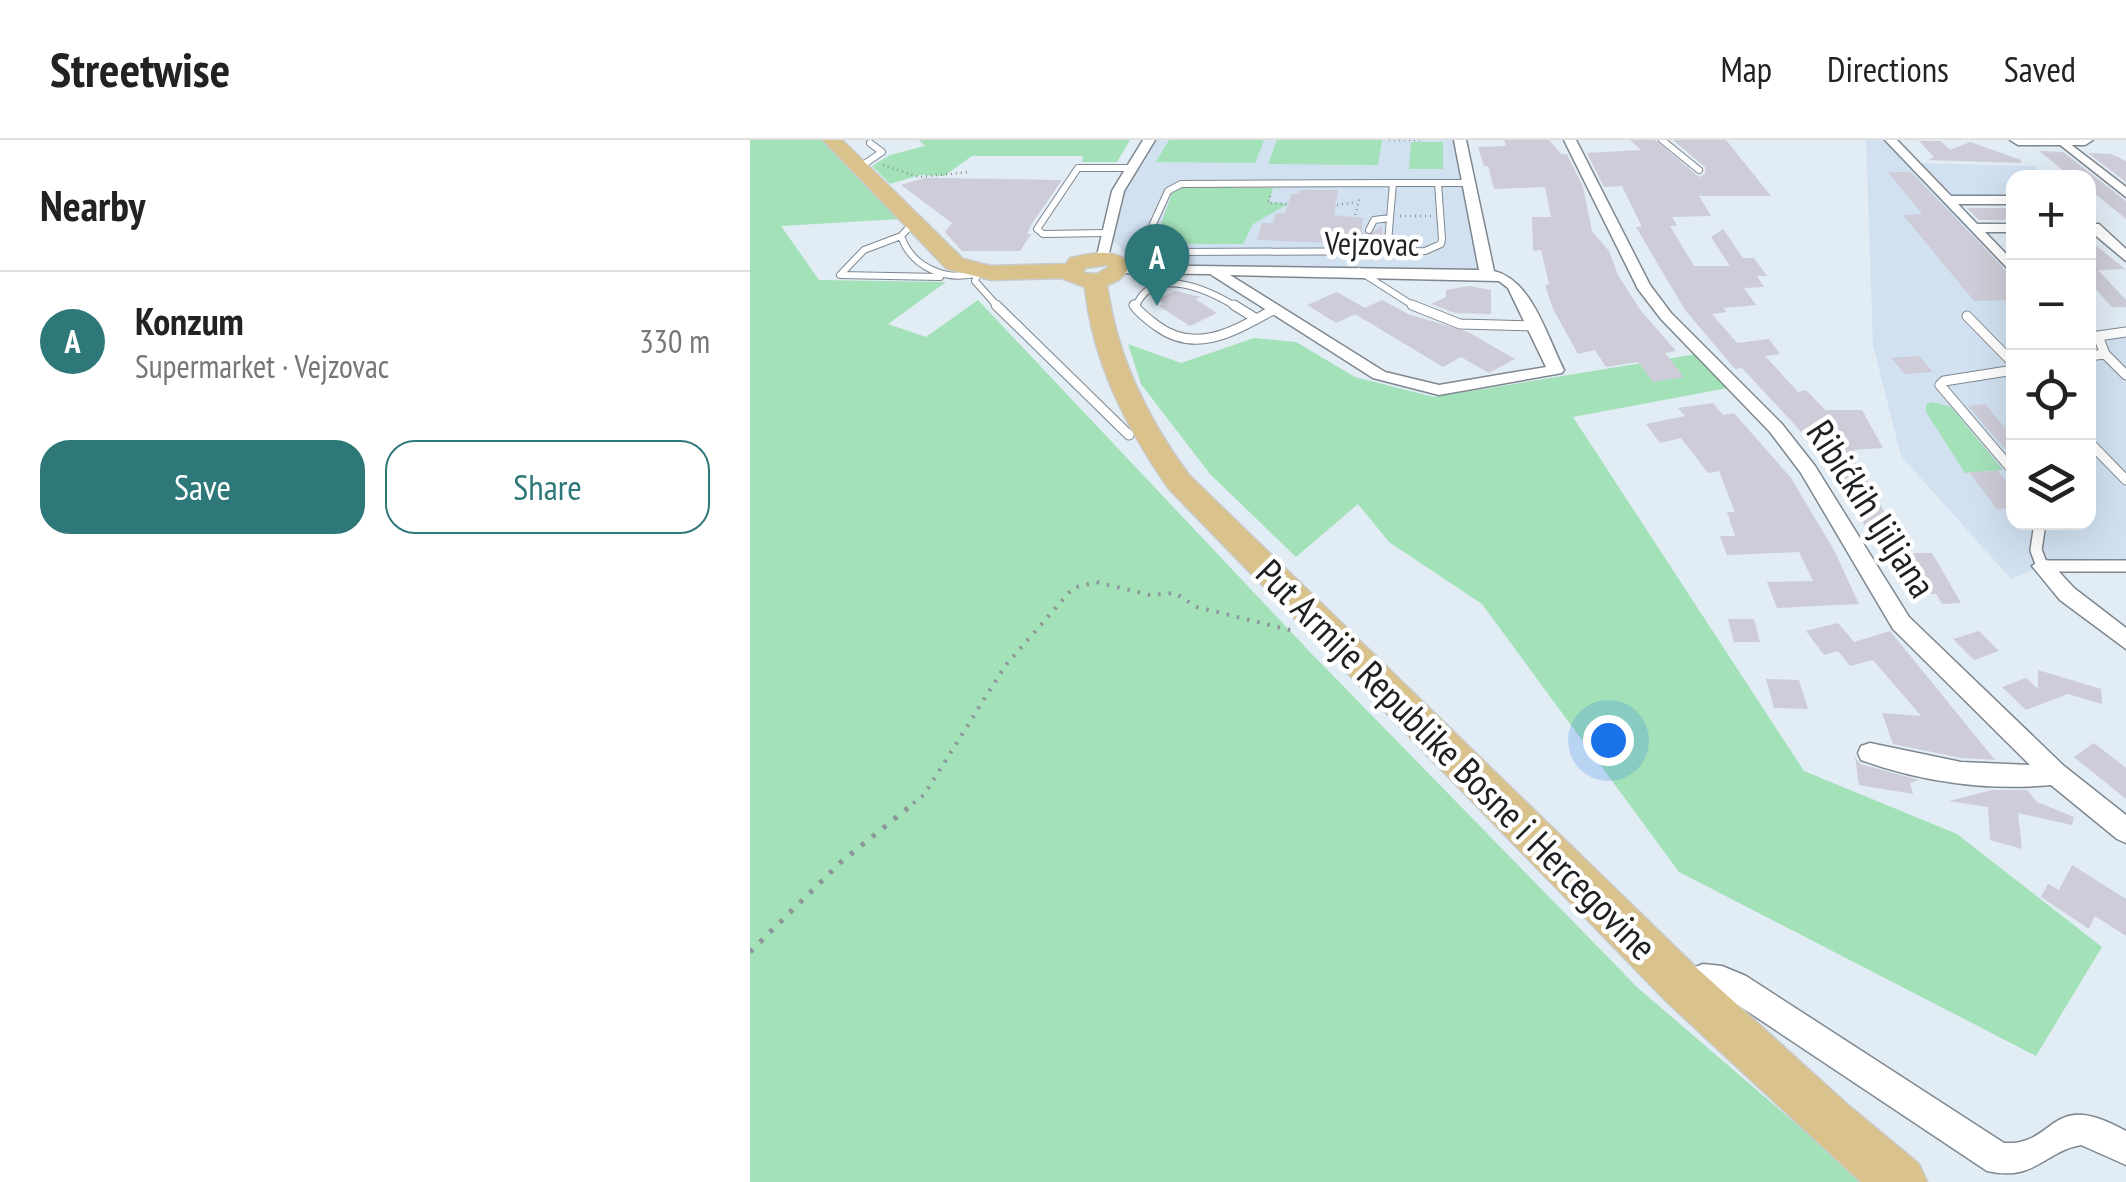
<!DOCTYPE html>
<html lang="en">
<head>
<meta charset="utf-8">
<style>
	:root { --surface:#fff; --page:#f2f2f2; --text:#222; --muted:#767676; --line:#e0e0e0; --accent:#2e7879 }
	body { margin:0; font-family:"PT Sans Narrow",sans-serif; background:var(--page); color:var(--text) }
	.controls { position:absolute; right:30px; top:30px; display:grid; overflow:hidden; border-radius:20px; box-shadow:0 10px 40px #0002 }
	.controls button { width:90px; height:90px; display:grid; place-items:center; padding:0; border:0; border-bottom:2px solid var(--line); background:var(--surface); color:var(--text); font:50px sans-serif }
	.you { position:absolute; left:858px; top:600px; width:35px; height:35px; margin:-25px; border:8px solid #fff; border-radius:50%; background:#1a73e8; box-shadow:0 0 0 15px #1a73e833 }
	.badge { display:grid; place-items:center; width:65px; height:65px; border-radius:50%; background:var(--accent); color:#fff; font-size:32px; font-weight:700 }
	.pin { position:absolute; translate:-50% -82px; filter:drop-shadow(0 2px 5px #0008) }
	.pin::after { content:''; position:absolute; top:52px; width:35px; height:30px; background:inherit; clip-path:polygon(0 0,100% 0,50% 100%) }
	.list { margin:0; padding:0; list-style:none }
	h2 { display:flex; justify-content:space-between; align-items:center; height:130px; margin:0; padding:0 40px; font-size:42px }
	h2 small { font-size:32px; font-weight:400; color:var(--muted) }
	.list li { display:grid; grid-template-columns:65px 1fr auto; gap:30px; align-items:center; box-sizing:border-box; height:140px; padding:0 40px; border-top:2px solid var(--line) }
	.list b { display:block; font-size:38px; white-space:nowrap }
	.list p { margin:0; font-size:32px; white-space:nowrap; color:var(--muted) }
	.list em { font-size:32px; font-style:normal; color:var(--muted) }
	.actions { display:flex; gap:20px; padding:30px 40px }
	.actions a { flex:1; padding:22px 0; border:2px solid var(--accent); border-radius:30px; text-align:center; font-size:35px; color:var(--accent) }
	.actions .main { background:var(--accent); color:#fff }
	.icon { flex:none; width:55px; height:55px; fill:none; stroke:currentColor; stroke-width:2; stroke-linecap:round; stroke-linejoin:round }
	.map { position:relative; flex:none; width:1376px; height:1042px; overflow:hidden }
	header { display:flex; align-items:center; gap:60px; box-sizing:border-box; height:140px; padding:0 50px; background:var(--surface); border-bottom:2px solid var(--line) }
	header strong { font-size:48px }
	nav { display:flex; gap:55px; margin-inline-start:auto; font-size:35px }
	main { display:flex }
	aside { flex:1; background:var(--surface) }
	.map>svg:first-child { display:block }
	.built { fill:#d1e1f0 }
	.green { fill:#a3e1b9 }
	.building { fill:#cdccd8 }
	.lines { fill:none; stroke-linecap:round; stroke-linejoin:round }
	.lane-far2-casing { stroke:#7e878f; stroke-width:8 }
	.lane-far1-casing { stroke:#7e878f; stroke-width:11 }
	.lane-casing { stroke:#7e878f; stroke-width:14 }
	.street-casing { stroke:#7e878f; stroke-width:3 }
	.secondary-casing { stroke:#7e878f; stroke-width:3 }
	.primary-casing { stroke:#c9caca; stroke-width:3 }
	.path-far2 { stroke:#8d949a; stroke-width:2.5; stroke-dasharray:1 4; stroke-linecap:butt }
	.path-far1 { stroke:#8d949a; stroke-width:4; stroke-dasharray:2.5 8; stroke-linecap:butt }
	.path { stroke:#8d949a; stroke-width:5; stroke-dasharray:4 10; stroke-linecap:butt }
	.lane-far2 { stroke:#fff; stroke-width:6 }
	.lane-far1 { stroke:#fff; stroke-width:9 }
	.lane { stroke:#fff; stroke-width:11 }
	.street { fill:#fff; fill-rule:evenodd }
	.secondary { fill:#fff; fill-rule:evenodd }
	.primary { fill:#d9c28b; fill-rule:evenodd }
	.labels { text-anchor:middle; stroke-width:9; stroke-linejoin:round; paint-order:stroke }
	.far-street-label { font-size:32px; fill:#1e2124; stroke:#fff }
	.street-label { font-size:38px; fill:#1e2124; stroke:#fff }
</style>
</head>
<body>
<header>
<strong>Streetwise</strong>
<nav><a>Map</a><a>Directions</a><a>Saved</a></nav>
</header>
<main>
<aside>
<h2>Nearby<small></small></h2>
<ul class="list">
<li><span class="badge">A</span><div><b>Konzum</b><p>Supermarket · Vejzovac</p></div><em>330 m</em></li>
</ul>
<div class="actions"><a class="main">Save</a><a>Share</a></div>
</aside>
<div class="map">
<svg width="1376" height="1042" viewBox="0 0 1376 1042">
	<rect width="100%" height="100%" fill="#e2ecf5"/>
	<path class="built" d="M399,0H710L737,134L404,129L375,113L356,93L363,67Z
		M1116,0H1141L1165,23L1284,26L1296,37L1264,38L1263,60H1200L1263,130L1264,382H1338L1339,186L1354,192H1376V426H1292L1261,439L1151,316L1123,205Z"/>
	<path class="green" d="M0,0H72L150,79L31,86L69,140L196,142L138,184L176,197L228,160L560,512L888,848L1114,1042H0Z
		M169,0H380L367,22H332L333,16H222L194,36L170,35L140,44L122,26L140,15L175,6Z
		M419,0H514L505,23L406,22Z
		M527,0H632L628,25L518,24Z
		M661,2H693V29H659Z
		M484,42L483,48H523L519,62L538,64L503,84L493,104H427L406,99L424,47Z
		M504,198L546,202L605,237L684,257L947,214L983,247L823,277L1054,631L1207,694L1352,807L1286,916L929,732L732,464L639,402L608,364L546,417L460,334L391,244L378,204L431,223Z
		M1183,262L1201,267L1253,330L1215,333L1176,272V264Z"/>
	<path class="building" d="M754,0H799L811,14H817L833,47L842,91L859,111L868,135L891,171L926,211L915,213L934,237L903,242L888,222L856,227L845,210L828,214L803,169L795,145L799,144L791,110L783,111L782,77H801L795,47L744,49L738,26H734L728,7L756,6Z
		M880,0H905L949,37L955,34V27L923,0H976L1021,56H949L961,76L922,77L927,86H920L944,126H980L961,97L973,89L993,118H1004L1017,136H1007L1014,147L994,148L1006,165L973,168L977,172L962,174L987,203L1019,199L1030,214L1015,216L1048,252L1056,250L1075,270H1112L1133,308L1104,310L1107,317H1103L1158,413H1182L1211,463L1192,464L1186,454H1156L1062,297L1057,298L992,228L985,229L935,170L886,87H892L872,46L854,47L837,13L891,10Z
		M1169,1H1191L1200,10L1220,2L1271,20V23L1178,20L1184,17Z
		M1289,11L1313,12L1376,61V79L1338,48V38L1319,35Z
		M1338,13L1361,14L1376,21V42Z
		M1138,32H1161L1264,139V160L1224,161L1153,75L1172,74Z
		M175,38L258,39L312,40L281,85L277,94H281L270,111H212L195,92L202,83L151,45Z
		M550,50H588L584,75L613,78L612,91L617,96L632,86V97H613L612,104L507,100L512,83H523L526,73L535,74L541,54H549Z
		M1217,68H1256L1264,80H1229Z
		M1338,99L1375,129L1348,130L1376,160V167H1362L1338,141Z
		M719,146L741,150V174L705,173L681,164L696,157V150Z
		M425,151L451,157L445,159L467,173L440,186L409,166L414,164L407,159Z
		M587,152L615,168L632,160L658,174L718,192L765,219L739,233L711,217L693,227L605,174L586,183L557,165Z
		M1169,216L1183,232L1155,234L1141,218Z
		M963,263L973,275L984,273L1041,338L1085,412L1109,464L1027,468L1017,442L1063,441L1049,412L977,415L970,396H985L977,372H985L969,331L958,333L931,298L910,303L896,284L935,276L928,268Z
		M1235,264L1264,298V319L1218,266Z
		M1248,331L1264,351V368L1247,369L1219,332Z
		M978,479H1004L1010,502H984Z
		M1088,483L1104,502L1140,491L1245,620L1211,618L1143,604L1132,573L1171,576L1123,520L1100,526L1088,511L1074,515L1056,491Z
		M1229,491L1249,511L1224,520L1203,499Z
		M1288,530L1351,549L1352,564L1318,554L1276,570L1252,547L1276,538L1288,549Z
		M1016,539L1049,540L1058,569L1024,568Z
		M1344,603L1376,628V659L1324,617Z
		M1105,617L1110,624L1169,640L1160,643L1163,654L1109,645Z
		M1242,650H1277L1287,662L1324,677L1322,685L1268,673L1272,709L1240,700L1238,667L1199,661Z
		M1322,725L1376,759V796L1345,776L1339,789L1291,757L1298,744L1309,750Z"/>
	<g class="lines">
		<g class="lane-far2-casing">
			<path id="lane-far2" d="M912,0L949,30
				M110,27L132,12L120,3
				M164,82L151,96C162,128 197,142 228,133L225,141L249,168
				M619,90L624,80L640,78
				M356,93L293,94L287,89L328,28H380
				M151,96L114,110L90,135L190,137
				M430,112L406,108L398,95L418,51L431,44L643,43
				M637,114L643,43H716
				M422,129L430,112L675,111L691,104L692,99L688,43
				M609,131L667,168
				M385,168C403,123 459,150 488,168"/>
		</g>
		<g class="lane-far1-casing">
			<path id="lane-far1" d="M246,165L379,295
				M384,165C389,173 399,180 407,186C448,216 487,189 525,169
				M484,165L505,178
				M662,165L710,184L784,186
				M1217,176L1264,224
				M1355,214L1376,235
				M1338,216L1355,214L1348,196L1376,192
				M1264,230L1194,241L1190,245L1264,332
				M1338,301L1376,340"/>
		</g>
		<g class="lane-casing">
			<path id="lane" d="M1290,383L1286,410L1292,426H1376"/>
		</g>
		<g class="street-casing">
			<path id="street" d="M393,0H405L374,51L358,117L346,120L362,51Z
				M704,0H716L744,131C782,140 797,197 814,230L812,233L689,255L623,238L460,134L370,133L363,129L370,125L729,130ZM480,135L749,141L758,148L796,227L689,245L635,232Z
				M814,0H826L900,145L921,173L1032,284L1065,326L1159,477L1314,626L1376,675V703L1367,699L1301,645C1238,651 1171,642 1111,620L1108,613L1111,606L1120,603L1211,622L1280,625L1143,489L1051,333L1020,292L911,179L888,149Z
				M1135,0H1147L1201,56H1264V64H1208L1227,84H1264V92H1235L1264,122V135Z
				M1304,0H1315L1376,47V57Z
				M1339,84H1349L1376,109V121L1339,90Z
				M1292,419L1299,421L1324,448L1376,488V509L1310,460L1282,426Z
				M953,824L972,826L996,836L1254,1003C1308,1006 1298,947 1376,991V1025L1331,1005C1295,1011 1285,1042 1237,1031L976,857L953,853L933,861L923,856L918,846L923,836Z"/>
		</g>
		<g class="secondary-casing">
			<path id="secondary" d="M1260,0H1343L1335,5H1268Z"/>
		</g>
		<g class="primary-casing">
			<path id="primary" d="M73,0H92L213,119L241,126L316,124L320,118C344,113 364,107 382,125L369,140L357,145C367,217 397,278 439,335L949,830L1098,965L1169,1024L1177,1042H1111L917,862L419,349C376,287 343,223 335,147L311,138L241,140L197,129ZM356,125L359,127L347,134L333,133L335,128Z"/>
		</g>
		<path class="path-far2" d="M639,0H670
			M133,25L169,37L219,32
			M520,56L518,63L538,64
			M587,65L607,62
			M605,75L610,57
			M650,76H681"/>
		<path class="path-far1" d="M155,670L174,655L255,526L323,448L346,442L400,455L425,453L447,467L544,491"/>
		<path class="path" d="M0,812L91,722L158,668"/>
		<use href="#lane-far2" class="lane-far2"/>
		<use href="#lane-far1" class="lane-far1"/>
		<use href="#lane" class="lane"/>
		<use href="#street" class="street"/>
		<use href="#secondary" class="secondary"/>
		<use href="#primary" class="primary"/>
	</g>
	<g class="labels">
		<g class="far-street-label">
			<text transform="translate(622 104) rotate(1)" y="11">Vejzovac</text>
		</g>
		<g class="street-label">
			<text transform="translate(1121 369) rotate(57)" y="13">Ribićkih ljiljana</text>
			<text transform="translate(706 620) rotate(45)" y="13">Put Armije Republike Bosne i Hercegovine</text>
		</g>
	</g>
</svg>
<div class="controls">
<button>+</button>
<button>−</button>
<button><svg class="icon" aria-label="locate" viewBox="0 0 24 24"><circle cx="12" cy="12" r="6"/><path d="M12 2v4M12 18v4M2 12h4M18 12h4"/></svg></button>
<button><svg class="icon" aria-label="layers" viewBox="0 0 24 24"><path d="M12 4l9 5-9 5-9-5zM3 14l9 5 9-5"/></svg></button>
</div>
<div class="you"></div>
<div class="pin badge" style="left:407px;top:166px">A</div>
</div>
</main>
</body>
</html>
